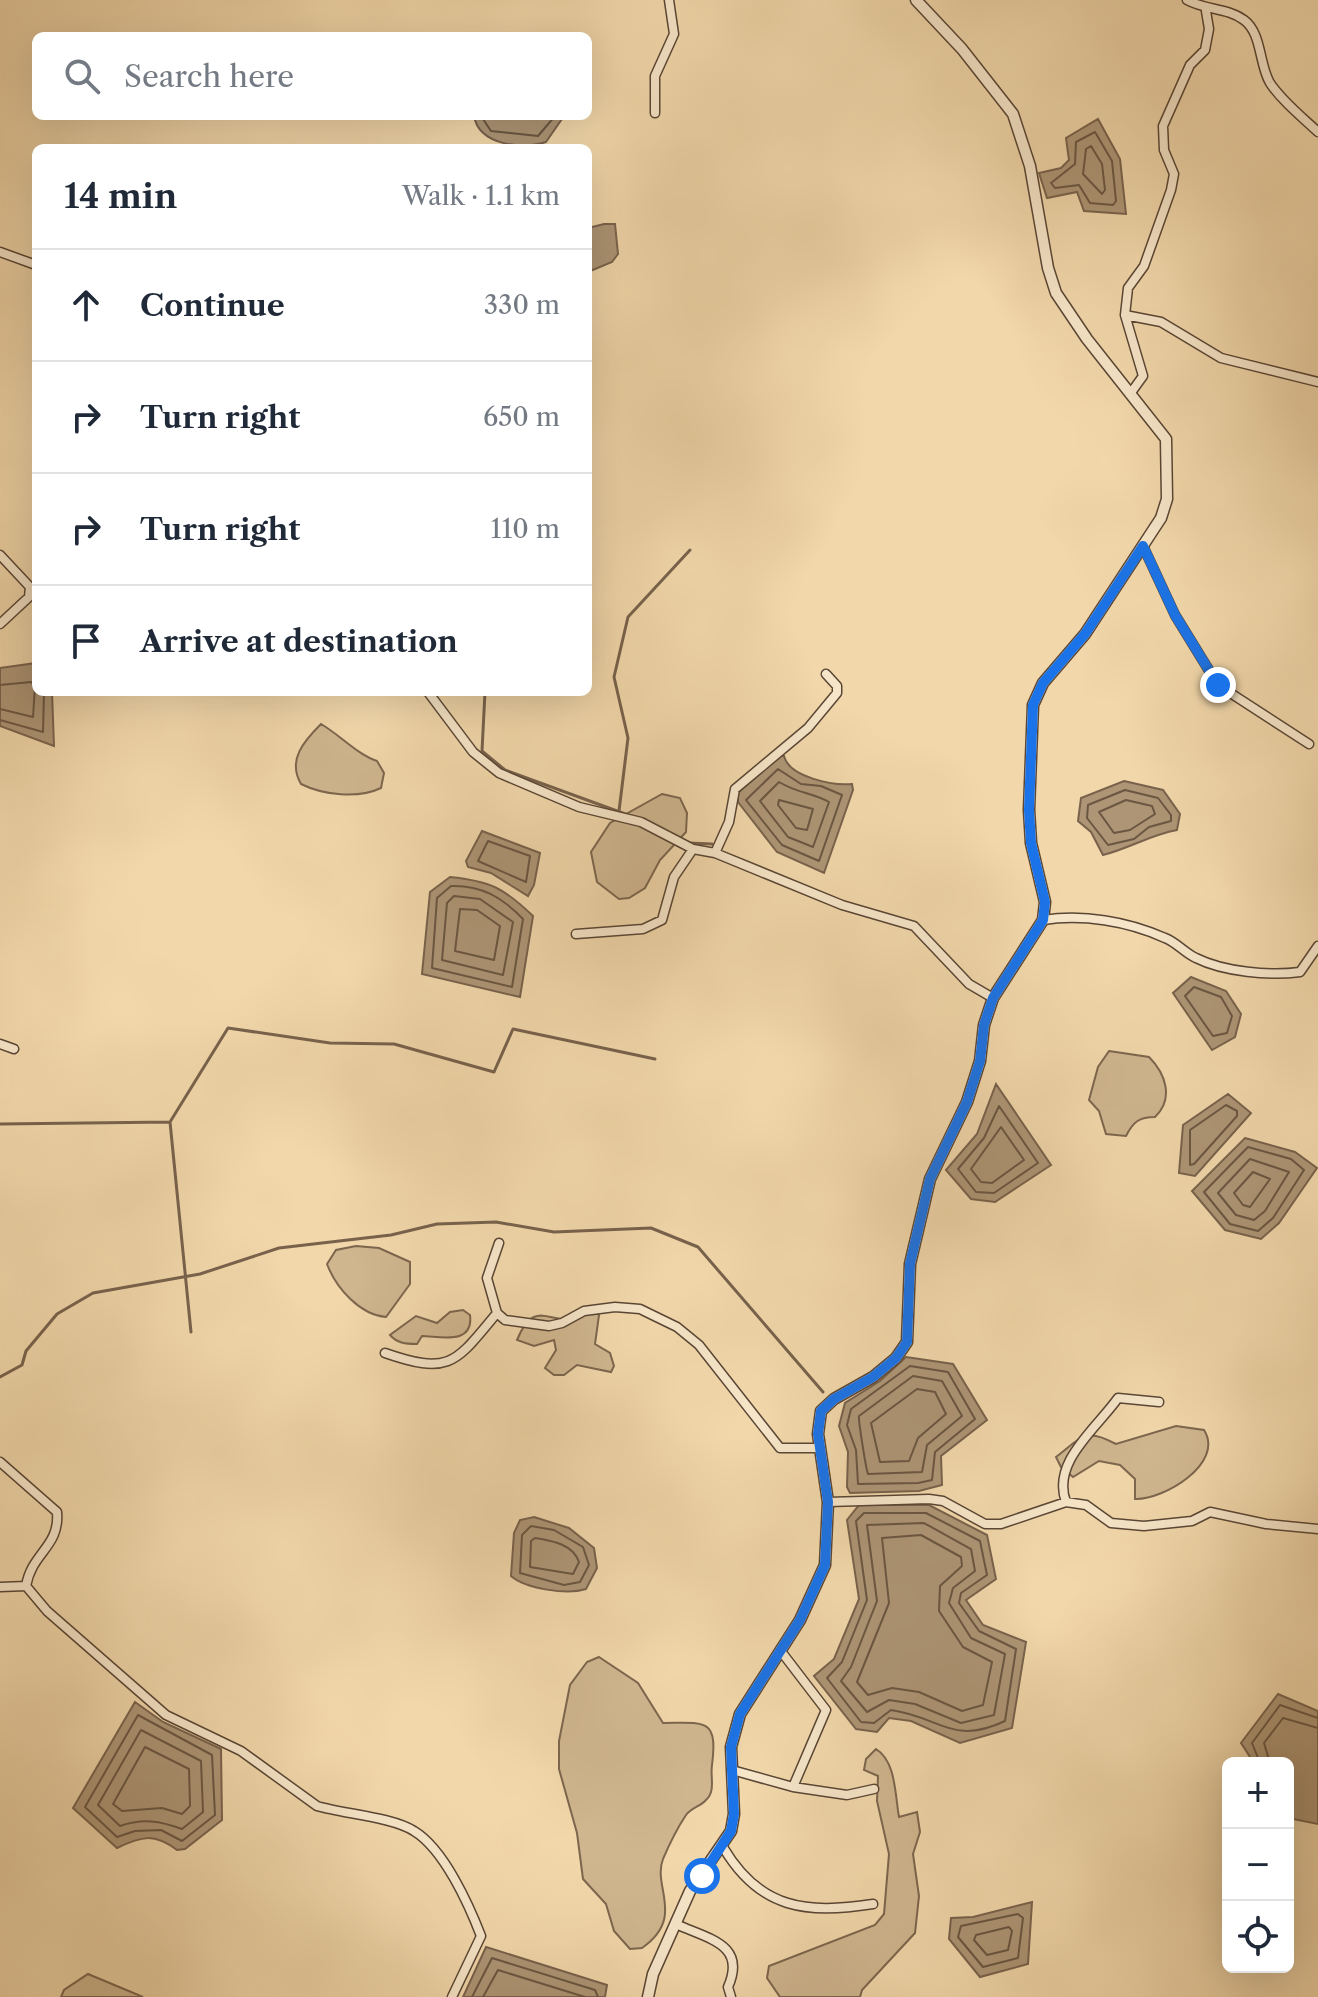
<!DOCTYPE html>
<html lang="en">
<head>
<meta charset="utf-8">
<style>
	:root { --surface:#fff; --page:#f6f6f7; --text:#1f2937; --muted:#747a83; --line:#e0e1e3 }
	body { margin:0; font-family:"Libre Caslon Text",serif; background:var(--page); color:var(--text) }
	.controls { position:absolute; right:24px; bottom:24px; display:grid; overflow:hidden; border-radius:12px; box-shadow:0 8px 32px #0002 }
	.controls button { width:72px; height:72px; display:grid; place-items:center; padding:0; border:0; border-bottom:2px solid var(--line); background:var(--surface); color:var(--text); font:40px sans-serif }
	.stop { position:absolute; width:24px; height:24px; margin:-18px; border:6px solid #1a73e8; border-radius:50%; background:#fff }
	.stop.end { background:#1a73e8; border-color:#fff; box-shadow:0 2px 8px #0008 }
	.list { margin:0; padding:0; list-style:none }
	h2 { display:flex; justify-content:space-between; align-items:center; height:104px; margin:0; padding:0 32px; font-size:34px }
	h2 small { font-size:26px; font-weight:400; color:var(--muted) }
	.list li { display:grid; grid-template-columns:52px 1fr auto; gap:24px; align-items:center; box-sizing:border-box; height:112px; padding:0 32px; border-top:2px solid var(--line) }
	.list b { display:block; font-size:30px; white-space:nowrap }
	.list em { font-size:26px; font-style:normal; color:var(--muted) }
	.icon { flex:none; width:44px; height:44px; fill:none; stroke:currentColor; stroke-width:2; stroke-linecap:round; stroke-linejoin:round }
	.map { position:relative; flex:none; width:1318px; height:1997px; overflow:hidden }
	.search { position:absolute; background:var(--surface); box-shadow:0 8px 32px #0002; left:32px; top:32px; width:560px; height:88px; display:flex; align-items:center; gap:20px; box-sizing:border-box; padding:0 28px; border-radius:12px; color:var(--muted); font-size:30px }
	.panel { position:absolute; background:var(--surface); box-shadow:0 8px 32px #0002; left:32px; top:144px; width:560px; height:552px; border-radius:12px }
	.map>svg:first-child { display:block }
	.green { fill:#cfb68f; stroke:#7c664e; stroke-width:2 }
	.water { fill:#ad9575; stroke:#78624c; stroke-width:2 }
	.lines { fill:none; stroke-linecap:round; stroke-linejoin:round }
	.shore { stroke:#6a5642; stroke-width:2 }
	.stream { stroke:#78624c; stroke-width:3 }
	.minor-casing { stroke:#5a4635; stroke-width:11 }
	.tertiary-casing { stroke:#5a4635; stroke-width:13 }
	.minor { stroke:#f6e5c8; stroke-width:8 }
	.tertiary { stroke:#f6e5c8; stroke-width:10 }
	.route { stroke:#1a73e8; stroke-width:10 }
</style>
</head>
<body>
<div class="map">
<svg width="1318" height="1997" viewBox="0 0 1318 1997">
	<rect width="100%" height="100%" fill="#f1d7aa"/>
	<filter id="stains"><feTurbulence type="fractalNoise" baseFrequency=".0025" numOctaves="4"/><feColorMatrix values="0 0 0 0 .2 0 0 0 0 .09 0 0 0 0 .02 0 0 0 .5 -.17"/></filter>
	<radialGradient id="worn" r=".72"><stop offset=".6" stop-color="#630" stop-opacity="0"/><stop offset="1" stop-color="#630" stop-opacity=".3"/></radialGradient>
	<path class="green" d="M321,724C340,735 358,755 377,761L384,773L381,788C358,799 323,795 301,784C287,760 304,741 321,724Z
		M662,794L680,798L687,813L686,832L660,860L645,888L629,898L619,899L597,882L591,852L610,823Z
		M1109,1051L1149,1057C1166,1074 1174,1099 1155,1117C1139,1117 1133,1122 1126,1136L1106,1134L1099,1111L1089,1100L1098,1067Z
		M356,1246L379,1248L410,1262V1284L386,1317C360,1315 336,1288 327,1264L336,1250Z
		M589,1309L599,1315L595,1344L610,1353L614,1366L611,1372L577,1365L564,1375H554L545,1368L556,1350L554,1340L534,1346L517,1340C534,1299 548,1323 572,1319C577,1318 585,1311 589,1309Z
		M463,1310L470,1315C474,1346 439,1336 422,1336L417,1344C405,1344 397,1343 390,1335L416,1316L437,1323L450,1312Z
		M1176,1426L1204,1430C1225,1463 1164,1500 1135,1499V1479L1120,1465L1099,1461L1073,1477L1061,1467L1056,1457C1082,1437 1085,1427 1116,1444Z
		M599,1657L638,1683L663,1723C705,1723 718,1717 712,1765C710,1777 716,1791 706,1800C701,1806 691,1808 686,1815C678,1827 669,1845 663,1859C652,1887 686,1917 642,1948L630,1949L614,1931L606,1904L583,1879L577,1833L559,1769V1741L570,1685L587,1662Z
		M876,1749C896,1761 895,1795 899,1817L917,1812L920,1832L913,1854L919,1896L915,1933L862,1990L860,1997H780L767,1978L769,1966L875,1925L884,1914L889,1854L877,1801L878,1776L864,1770L866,1759Z
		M88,1974L143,1997H61L64,1990Z"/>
	<path class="water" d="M474,116H564L546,142C522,150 479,145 474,116Z
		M1098,119L1120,159L1126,214L1084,211L1077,192L1047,198L1039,173L1061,168L1069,160L1066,138Z
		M604,224H615L618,254L612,262L588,272V228Z
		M36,663V692H52L54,746L0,726V668Z
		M778,756H784C789,777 833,786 852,784L853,790L824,873L777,852L738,802V793Z
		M1124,781L1163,790L1180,814L1177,830C1150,835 1130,848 1103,855L1091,832L1078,821L1081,798Z
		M482,831L540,853L534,885L528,896L491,873L468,867L466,861Z
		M450,877C490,881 504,888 533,916L520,997L422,974L430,892Z
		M1191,977L1226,991L1241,1014L1235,1037L1212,1050L1173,993Z
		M996,1084L1051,1165L995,1202L971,1199L946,1170L977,1134Z
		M1228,1094L1251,1113L1195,1176L1179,1173L1183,1125Z
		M1245,1138L1295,1152L1317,1168L1279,1223L1261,1239L1225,1230L1192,1191Z
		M906,1357L953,1364L987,1420L941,1456L942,1485L919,1491L850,1493L847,1487L848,1452L839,1426L845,1403L880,1381Z
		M859,1505H929L987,1535L996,1579L966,1600L983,1625L1026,1642L1012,1728L960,1743L911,1721L889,1718L877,1732L856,1729L814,1676L834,1659L859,1599L847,1520Z
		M534,1517L569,1528L594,1548L597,1568L586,1589C567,1595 526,1589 511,1576L514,1533L520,1520Z
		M1278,1694L1318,1711V1824L1288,1818V1763H1254L1241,1743Z
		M135,1702L163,1722L221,1749L222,1820L185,1849L177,1850C154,1833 142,1836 117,1848L73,1808Z
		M1032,1902L1028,1964L980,1977L949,1939L951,1918L973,1917Z
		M486,1947L607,1985L605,1997H463Z"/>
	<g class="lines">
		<path class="shore" d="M481,116L491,131L538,136L555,116
			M1095,132L1112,161L1116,201L1113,205L1090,203L1079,185L1055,188L1051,183L1075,164L1076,142Z
			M1091,146L1102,164L1105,190L1102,194L1083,174L1086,149Z
			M0,685L31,682L35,686L33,717L0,709
			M0,720L43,732L44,692
			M778,769L801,784L821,786L842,795L819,861L782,845L746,800Z
			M779,782C797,793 813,793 829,802L813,847L788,837L760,801Z
			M1125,790L1158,798L1171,815V821L1149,827L1134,839L1108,845L1087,818L1088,805Z
			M779,800L813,809L807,830L796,828L778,805Z
			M1126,800L1152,806L1155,814L1130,830L1114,833L1099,812Z
			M488,841L530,856L526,882L478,861Z
			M451,886C481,885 502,897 523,919L512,987L432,968L437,898Z
			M454,896L480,899L513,922L503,975L442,960L447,903Z
			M460,909L477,910L500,926L494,960L455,951Z
			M1194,987L1221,997L1232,1016L1227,1033L1213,1036L1185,996Z
			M1226,1105L1237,1111V1116L1194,1164L1190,1165V1130Z
			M999,1106L1038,1163L994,1193L976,1192L958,1169L984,1138Z
			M1001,1127L1024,1160L992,1183L981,1182L971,1169Z
			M1248,1147L1291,1159L1304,1170L1273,1218L1258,1231L1230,1224L1204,1192Z
			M1250,1159L1289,1172L1265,1211L1254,1220L1236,1215L1218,1193Z
			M1253,1172L1270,1179L1250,1207L1243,1205L1234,1193Z
			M910,1366L948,1372L975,1419L935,1452L932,1480L918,1483L858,1484L856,1450L847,1425L851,1409Z
			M913,1376L942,1381L962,1416L927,1445L922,1472L868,1474C866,1469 858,1419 859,1416Z
			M917,1389L935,1392L946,1414L918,1438L909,1461L880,1462L871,1423Z
			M926,1513L980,1541L987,1575L961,1593L959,1603L979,1631L1016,1649L1005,1721C952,1746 941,1717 891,1710L874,1723L861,1722L827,1678L842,1662L867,1600L856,1521L864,1513Z
			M924,1523L971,1549L975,1571L953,1588L949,1603L971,1638L1005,1654L994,1715L961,1723L915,1704L889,1700L867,1712L841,1681L851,1667L877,1601L867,1525Z
			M531,1526L554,1530L583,1547L589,1565L580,1582L564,1585L520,1573L522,1535Z
			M921,1535L961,1557L962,1566L940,1586L939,1611L963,1647L992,1662L983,1705L962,1711L919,1692L892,1688L868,1695L857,1682L889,1603L882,1538Z
			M535,1538C552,1541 573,1544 579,1562L573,1574L530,1567L531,1541Z
			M138,1715L212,1755L215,1815L182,1841L161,1830L135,1831L117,1837L85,1807Z
			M141,1730L201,1761L203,1812L182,1829C160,1821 143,1818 120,1826L98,1805Z
			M145,1747L189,1769L190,1806L182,1814L162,1808L122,1811L113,1804Z
			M1260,1763L1252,1743L1280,1705L1318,1718
			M1270,1763L1264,1743L1283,1718L1318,1728
			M1018,1914L1023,1918L1018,1958L983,1967L958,1937L961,1926Z
			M1009,1927L1012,1931L1008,1950L987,1955L974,1940L976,1935Z
			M472,1997L492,1958L595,1990L598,1997
			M483,1997L498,1970L585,1997"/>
		<path class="stream" d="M485,692L482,751L505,770L628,815
			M619,811L628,738L614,677L628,617L690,550
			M689,843L712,844
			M0,1124L170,1122
			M191,1332L170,1122L228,1028L330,1043L394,1044L494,1072L513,1029L655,1059
			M0,1377L22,1365L26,1351L57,1314L93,1293L200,1274L279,1248L391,1235L437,1224L496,1222L554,1232L651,1228L698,1247L823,1392"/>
		<g class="minor-casing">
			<path id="minor" d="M1187,0C1205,10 1228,8 1244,20C1262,33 1259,65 1270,83C1282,101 1302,117 1318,132
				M655,113V76L674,34L669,0
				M0,252L36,265
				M1125,315L1161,322L1221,358L1318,382
				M1130,394L1143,376L1125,315L1128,288L1144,266L1171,190L1174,174L1164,150L1163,126L1190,65L1205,50L1209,29L1206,11
				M1143,546L1175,615L1218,685L1309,744
				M0,555L30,587H36
				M0,624L29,597L30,587
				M428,692L473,752L499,773L579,807L641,822L693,849L715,853L842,905L914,926L969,984L993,998
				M715,853L729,822L735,789L808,728L837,693V686L826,674
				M1043,920C1083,914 1127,921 1165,938C1176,942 1185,953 1196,958C1224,972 1270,976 1300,972L1318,946
				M576,934L643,929L662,920L674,877L693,849
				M0,1044L14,1049
				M499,1243L487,1278L497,1313L505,1320L549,1326L562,1323L584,1311L615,1307L640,1309L677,1327L699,1345L780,1448H820
				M385,1353C451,1376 456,1362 497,1313
				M0,1462L57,1512C60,1547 32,1552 26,1586
				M828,1502L929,1499L943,1501L985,1524H1001L1066,1502L1086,1505L1111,1523L1144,1526L1192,1521L1210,1512L1266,1524L1318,1529
				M1066,1502C1051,1462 1097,1428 1118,1398L1159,1402
				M0,1587L26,1586L47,1611L166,1715L241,1751L317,1806C344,1814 392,1817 414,1831C444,1849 469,1905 481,1936L452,1997
				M732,1770L793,1787L826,1710L780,1650
				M793,1787L847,1795L874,1789
				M723,1847C760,1910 807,1914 873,1904
				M676,1924C708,1939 747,1944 728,1987L731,1997"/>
		</g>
		<g class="tertiary-casing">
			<path id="tertiary" d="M648,1997L653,1974L690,1891L731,1831L734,1814L731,1747L740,1714L800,1620L825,1565L828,1502L818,1434L821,1411L834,1399L873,1377L896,1358L907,1342L910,1264L930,1179L967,1102L980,1061L984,1025L993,998L1043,920L1045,902L1031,843L1029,810L1033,705L1043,683L1085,634L1161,518L1167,499L1166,439L1087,339L1056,293L1048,268L1030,166L1013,114L962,49L916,0"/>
		</g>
		<use href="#minor" class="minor"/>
		<use href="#tertiary" class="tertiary"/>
	</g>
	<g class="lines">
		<path class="route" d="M702,1876L731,1831L734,1814L731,1747L740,1714L800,1620L825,1565L828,1502L818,1434L821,1411L834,1399L873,1377L896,1358L907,1342L910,1264L930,1179L967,1102L980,1061L984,1025L993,998L1043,920L1045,902L1031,843L1029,810L1033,705L1043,683L1085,634L1143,546L1175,615L1218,685"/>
	</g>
	<rect width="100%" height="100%" filter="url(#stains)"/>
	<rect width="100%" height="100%" fill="url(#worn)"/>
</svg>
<div class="controls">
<button>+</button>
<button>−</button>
<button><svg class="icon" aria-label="locate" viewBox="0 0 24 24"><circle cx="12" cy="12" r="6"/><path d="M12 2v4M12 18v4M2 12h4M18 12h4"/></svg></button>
</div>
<div class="stop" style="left:702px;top:1876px"></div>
<div class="stop end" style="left:1218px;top:685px"></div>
<div class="search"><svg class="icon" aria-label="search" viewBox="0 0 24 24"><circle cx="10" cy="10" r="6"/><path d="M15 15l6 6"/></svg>Search here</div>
<section class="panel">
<h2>14 min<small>Walk · 1.1 km</small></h2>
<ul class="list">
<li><svg class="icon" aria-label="ahead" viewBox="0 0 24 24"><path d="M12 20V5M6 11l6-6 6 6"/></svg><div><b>Continue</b></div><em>330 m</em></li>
<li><svg class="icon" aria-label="right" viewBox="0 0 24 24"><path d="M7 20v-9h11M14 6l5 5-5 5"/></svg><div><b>Turn right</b></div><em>650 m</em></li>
<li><svg class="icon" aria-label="right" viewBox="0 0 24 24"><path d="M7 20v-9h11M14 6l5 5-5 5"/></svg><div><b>Turn right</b></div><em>110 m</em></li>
<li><svg class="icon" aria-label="arrive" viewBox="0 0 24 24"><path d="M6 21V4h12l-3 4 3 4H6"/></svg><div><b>Arrive at destination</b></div></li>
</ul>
</section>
</div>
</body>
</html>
